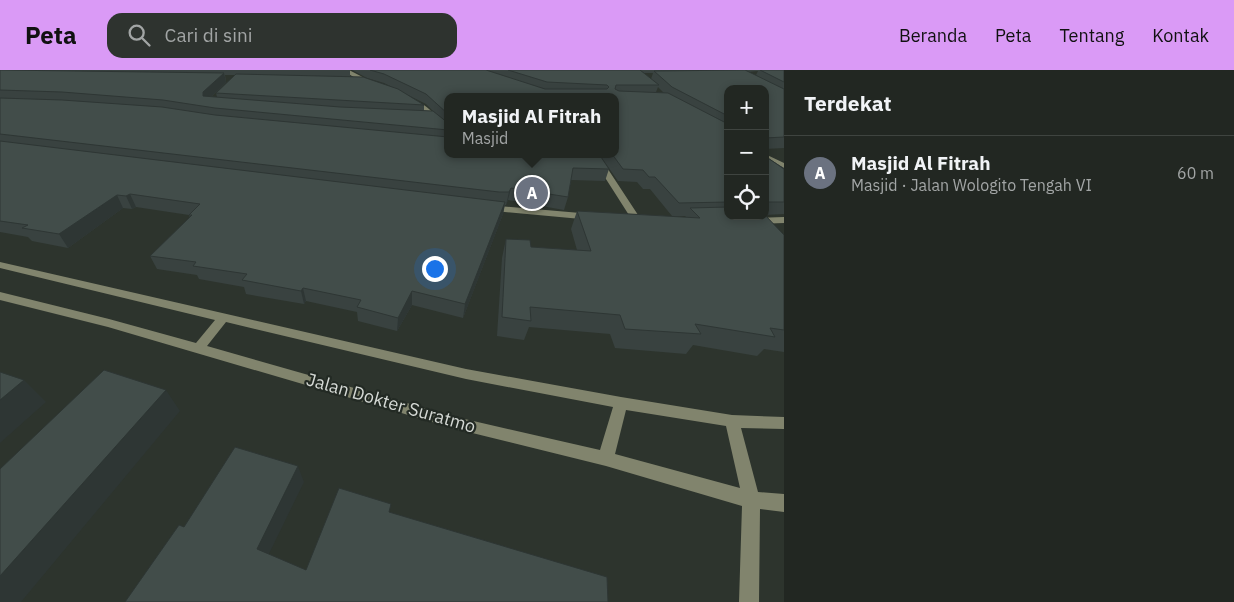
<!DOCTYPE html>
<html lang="id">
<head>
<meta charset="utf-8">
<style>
	:root { --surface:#222722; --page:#2e332f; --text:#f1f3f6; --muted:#a2a5a5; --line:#3f4440; --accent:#da9af6 }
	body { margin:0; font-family:"IBM Plex Sans",sans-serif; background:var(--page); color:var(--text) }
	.controls { position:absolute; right:15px; top:15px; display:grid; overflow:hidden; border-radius:10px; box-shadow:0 2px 8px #0003 }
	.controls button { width:45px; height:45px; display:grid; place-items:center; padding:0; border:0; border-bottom:1px solid var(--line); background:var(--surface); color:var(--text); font:25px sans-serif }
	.you { position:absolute; left:434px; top:198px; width:18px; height:18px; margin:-12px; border:4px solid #fff; border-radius:50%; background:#1a73e8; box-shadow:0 0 0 8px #1a73e833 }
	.badge { display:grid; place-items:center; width:32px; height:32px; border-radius:50%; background:var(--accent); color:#fff; font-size:16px; font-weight:700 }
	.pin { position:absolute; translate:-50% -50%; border:2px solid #fff; box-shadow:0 1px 5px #0006 }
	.popup { position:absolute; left:444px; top:23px; width:175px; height:65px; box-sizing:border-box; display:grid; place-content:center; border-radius:10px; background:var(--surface); filter:drop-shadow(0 1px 4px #0005); font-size:16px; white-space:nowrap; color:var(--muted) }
	.popup b { font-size:19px; color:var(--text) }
	.popup::after { content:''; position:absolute; left:50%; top:100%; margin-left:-10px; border:10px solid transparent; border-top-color:var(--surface) }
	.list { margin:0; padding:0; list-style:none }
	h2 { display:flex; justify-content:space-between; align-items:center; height:65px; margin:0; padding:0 20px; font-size:21px }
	h2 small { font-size:16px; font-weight:400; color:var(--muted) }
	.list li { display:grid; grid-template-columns:32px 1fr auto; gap:15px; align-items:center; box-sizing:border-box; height:75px; padding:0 20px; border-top:1px solid var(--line) }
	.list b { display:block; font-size:19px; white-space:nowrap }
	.list p { margin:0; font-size:16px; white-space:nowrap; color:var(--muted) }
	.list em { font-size:16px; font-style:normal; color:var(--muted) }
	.icon { flex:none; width:28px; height:28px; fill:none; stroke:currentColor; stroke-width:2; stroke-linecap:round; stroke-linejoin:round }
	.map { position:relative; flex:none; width:784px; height:532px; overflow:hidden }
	header { display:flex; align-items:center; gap:30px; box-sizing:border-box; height:70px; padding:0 25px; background:var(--accent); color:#111 }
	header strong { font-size:24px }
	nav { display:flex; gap:28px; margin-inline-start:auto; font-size:18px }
	.search { width:350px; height:45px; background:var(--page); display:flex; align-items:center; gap:12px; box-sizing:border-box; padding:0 18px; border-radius:15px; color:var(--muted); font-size:19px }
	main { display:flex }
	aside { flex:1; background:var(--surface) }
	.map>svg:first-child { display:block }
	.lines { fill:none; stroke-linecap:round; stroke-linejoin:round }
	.minor { fill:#81846d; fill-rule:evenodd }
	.wall { fill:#394240; fill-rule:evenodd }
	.shaded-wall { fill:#2e3634 }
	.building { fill:#424d4a; stroke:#2e3634 }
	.labels { text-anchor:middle; stroke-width:4.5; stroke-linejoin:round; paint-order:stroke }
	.street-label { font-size:18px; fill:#d4d8d4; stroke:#232a24 }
</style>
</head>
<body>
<header>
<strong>Peta</strong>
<div class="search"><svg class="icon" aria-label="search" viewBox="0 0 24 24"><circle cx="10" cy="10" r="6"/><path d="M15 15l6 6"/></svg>Cari di sini</div>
<nav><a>Beranda</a><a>Peta</a><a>Tentang</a><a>Kontak</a></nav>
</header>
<main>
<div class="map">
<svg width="784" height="532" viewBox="0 0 784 532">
	<rect width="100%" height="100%" fill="#2d342d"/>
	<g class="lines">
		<path class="minor" d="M342,0H349L376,14L373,16L362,12Z
			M408,29C423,29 438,48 448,58V63L421,38L408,31Z
			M590,84H598L642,151L640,153H634Z
			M765,84L784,93V98L765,89Z
			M487,135L592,144L597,147L592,150L484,140V136Z
			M784,147V153L754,154L749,151L754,148Z
			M0,192L466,299L621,327L732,345L784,347V359L741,358L758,422L784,424V442L760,439L759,532H739L742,436L606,396L456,359L108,257L0,230V222L109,249L196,273L215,250L0,198ZM226,252L466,309L613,337L600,380L456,347L207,276ZM626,340L726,356L740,418L615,384Z"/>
	</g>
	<path class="wall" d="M0,0H350V7L392,17L384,13L367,8L352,0H784V78L765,79V19H728V146L784,165V282L764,279L757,286L693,275L686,284L615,278L610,264L529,257L524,270L497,266L502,188L506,169L531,177L577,180L571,159L577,141L685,147L686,146H672L650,119H643L637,112L618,111L599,84H616V27H448V84L609,99L605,111L571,110L568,127L564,140L508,130L506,135H505L503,144L463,248L412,235L397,261L358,251L357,242L306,231L304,234L246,224L244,217L199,209L197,205L157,199L150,186L190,148L189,145L136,137L132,139L123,138L68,178L32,171L28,167L0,162ZM758,1L756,5L748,2ZM644,3H653L651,9ZM225,5H235L216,23L217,27H211L226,12ZM658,17L664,23L656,22ZM406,24L426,34L434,42L424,41V35Z
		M765,86L784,98V144L765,145Z"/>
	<path class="shaded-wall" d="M224,3L226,12L206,32L203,26V22Z
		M511,118L508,130L506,135L509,122Z
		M130,124L136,137L132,139L126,126Z
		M117,125L123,138L68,178L59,164Z
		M505,132L503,144L463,248L465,234Z
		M303,218L306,231L304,234L301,221Z
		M412,221V235L397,261L398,248Z
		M24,310L46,332L0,373V330Z
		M166,320L180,341L21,532H0V506Z
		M298,396L304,412L265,492L257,479Z"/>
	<path class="building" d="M0,0L224,3L203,22V26L340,37L433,41L448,53V60L215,38L163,30L62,22L0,20Z
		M370,0H486L545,19H607L609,17L607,15L547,12L508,0H640L659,15H616L615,19L619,21L668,23L728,54V132L679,133L655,107H649L643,100L623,99L612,84H616V27H448V44L426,24L384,4Z
		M745,0L784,19V67L765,68V19H728V46L672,17L654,1Z
		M760,0H784V12Z
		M236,4L363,7L398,19L424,35L216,23Z
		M0,28L62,30L162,37L215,45L448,67V84H599L609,99L573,98L568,127L511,118L509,122H499L0,64Z
		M0,71L505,132L465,234L412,221L398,248L357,237L361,230L303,218L301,221L242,210L247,204L193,196L196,192L150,186L192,145H189L200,134L130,124L126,126L117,125L59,164L22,158L28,155L0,151Z
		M765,86L784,99V132H765Z
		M728,137V146H765V145L784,165V260L770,258L775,267L695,254L701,264L625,259L620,245L530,237L531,251L502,247L506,169L530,170L531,177L591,181L577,141L700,148L690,138Z
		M104,300L166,320L0,506V399Z
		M0,302L24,310L0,330Z
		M235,377L298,396L257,479L306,500L339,418L391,434L389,442L607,507L608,532H125L179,455L184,457Z"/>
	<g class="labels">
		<g class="street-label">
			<text transform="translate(391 333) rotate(16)" y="6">Jalan Dokter Suratmo</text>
		</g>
	</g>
</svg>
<div class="controls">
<button>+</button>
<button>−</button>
<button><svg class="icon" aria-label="locate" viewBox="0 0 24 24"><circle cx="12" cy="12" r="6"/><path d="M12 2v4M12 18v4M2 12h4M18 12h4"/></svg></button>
</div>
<div class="you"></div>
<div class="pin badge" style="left:532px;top:123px;background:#6b7280">A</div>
<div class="popup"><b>Masjid Al Fitrah</b>Masjid</div>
</div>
<aside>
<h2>Terdekat<small></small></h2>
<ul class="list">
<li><span class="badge" style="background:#6b7280">A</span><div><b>Masjid Al Fitrah</b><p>Masjid · Jalan Wologito Tengah VI</p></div><em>60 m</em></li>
</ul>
</aside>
</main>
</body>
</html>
